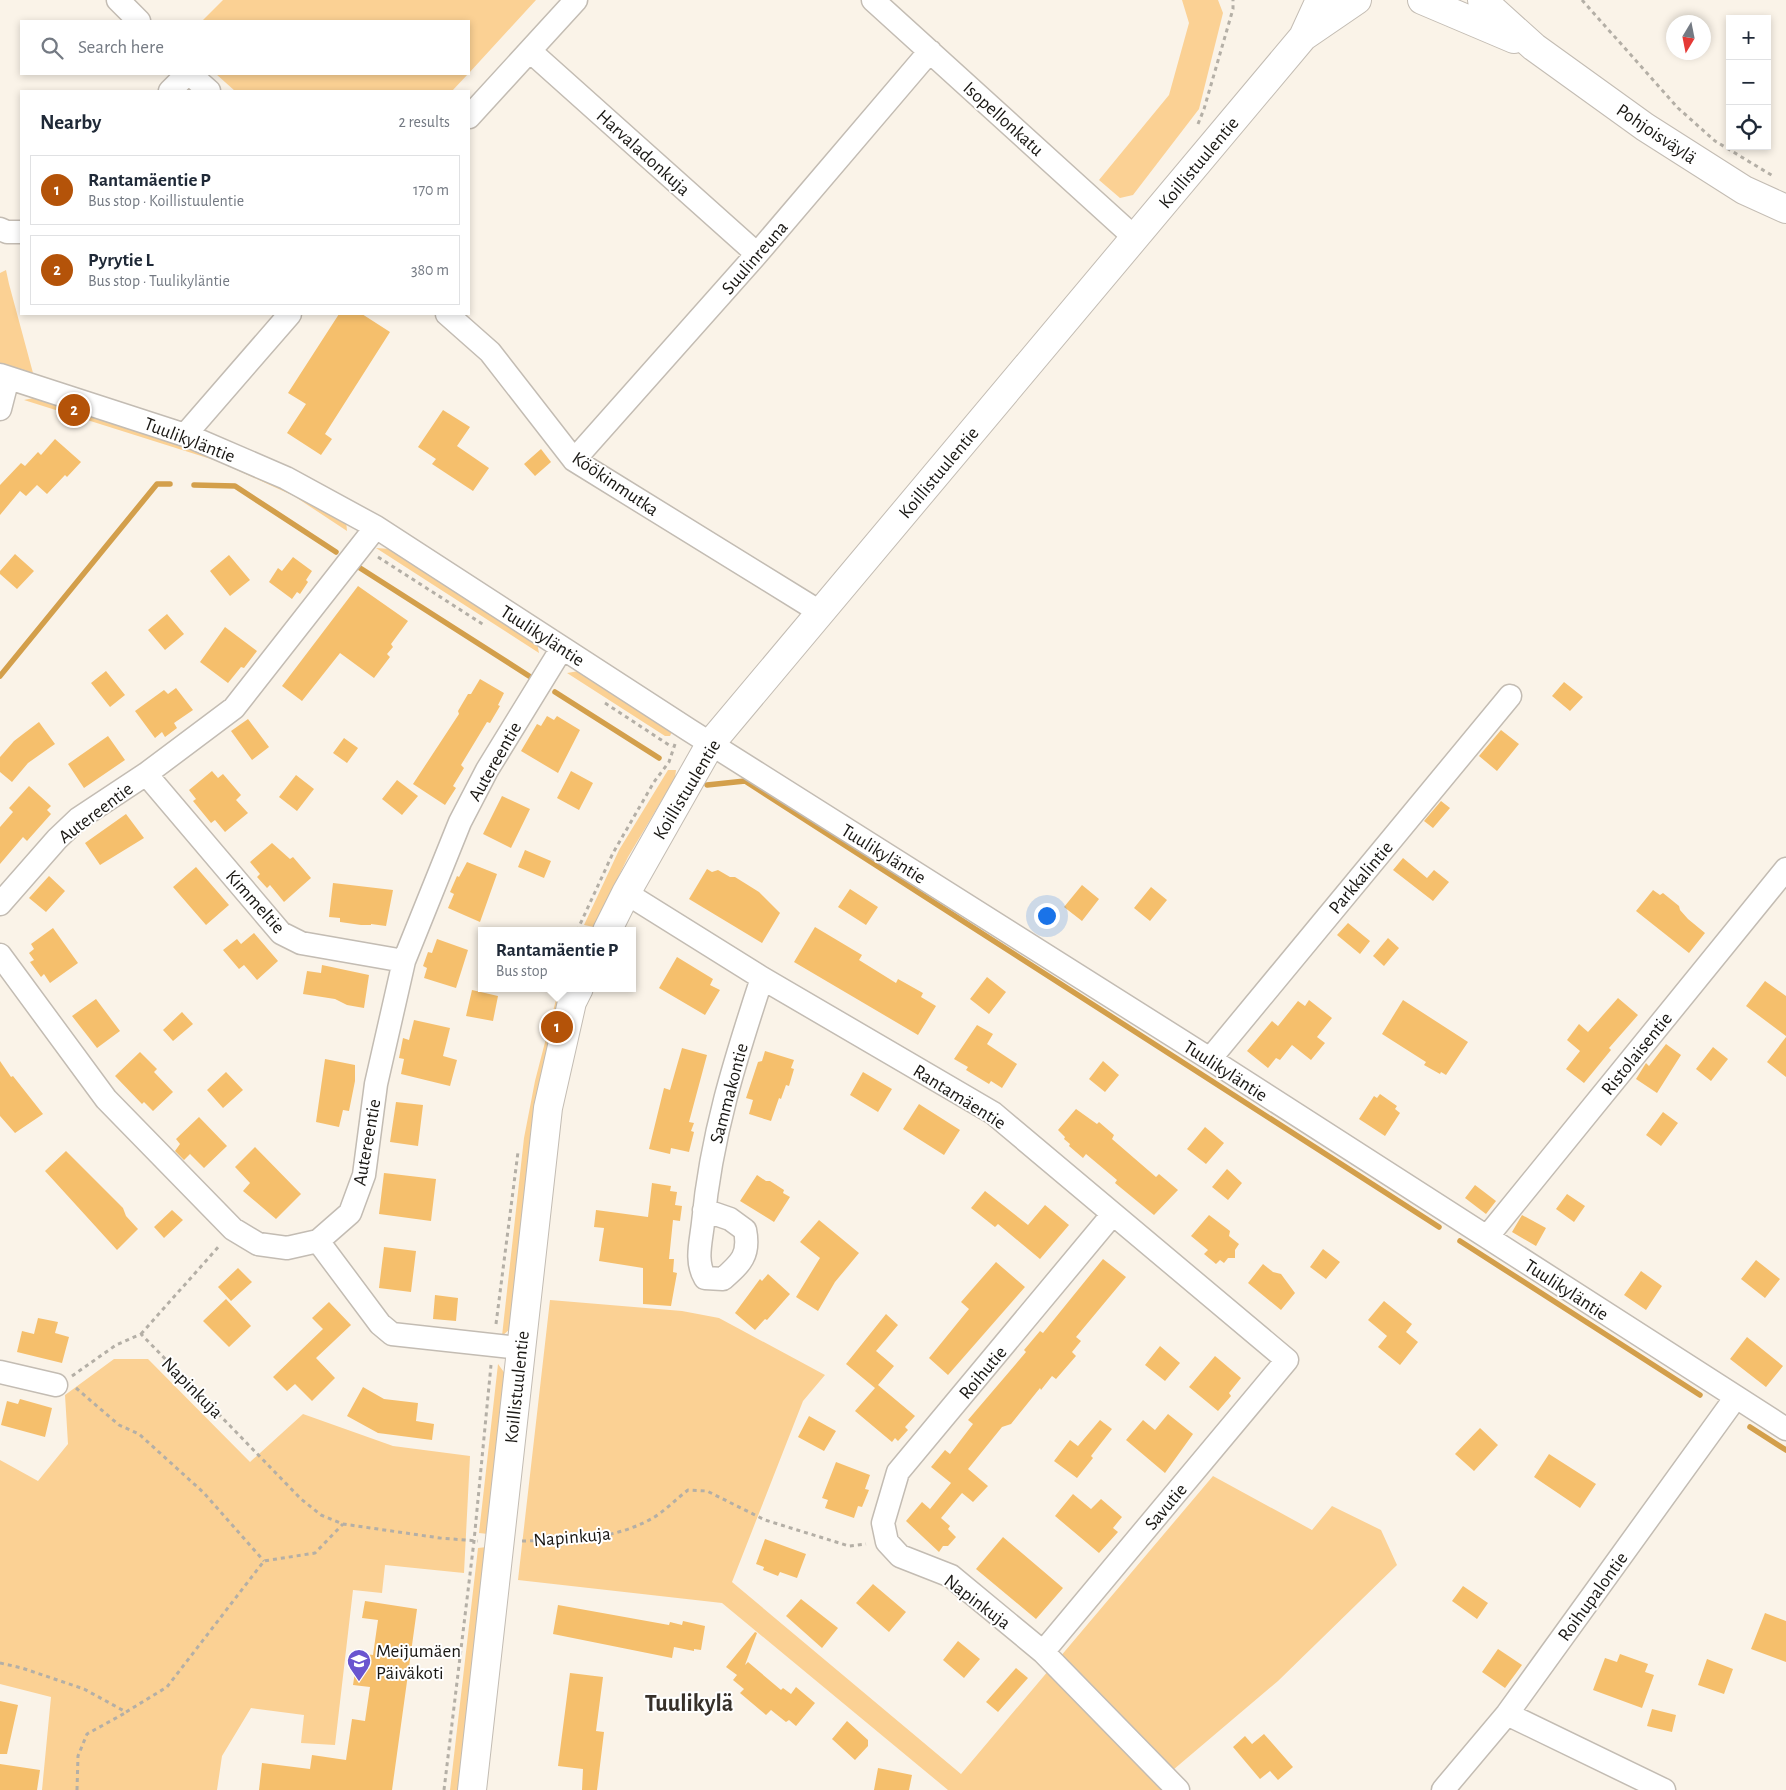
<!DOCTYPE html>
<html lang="en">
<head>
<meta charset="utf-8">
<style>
	:root { --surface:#fff; --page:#f6f6f7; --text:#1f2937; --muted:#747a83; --line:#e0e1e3; --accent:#b45309 }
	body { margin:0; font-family:"Alegreya Sans",sans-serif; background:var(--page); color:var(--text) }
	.controls { position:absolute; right:15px; top:15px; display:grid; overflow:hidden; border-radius:0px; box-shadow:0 2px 8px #0003 }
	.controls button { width:45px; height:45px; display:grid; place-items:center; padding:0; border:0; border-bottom:1px solid var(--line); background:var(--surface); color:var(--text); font:25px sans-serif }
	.compass { position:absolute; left:1666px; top:15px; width:45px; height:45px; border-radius:50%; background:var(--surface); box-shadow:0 2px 8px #0003; rotate:190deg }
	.you { position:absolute; left:1046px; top:915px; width:18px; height:18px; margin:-12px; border:4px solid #fff; border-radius:50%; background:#1a73e8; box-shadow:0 0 0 8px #1a73e833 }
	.badge { display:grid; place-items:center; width:32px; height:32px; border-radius:50%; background:var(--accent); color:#fff; font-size:16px; font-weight:700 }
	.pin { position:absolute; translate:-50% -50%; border:2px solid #fff; box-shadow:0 1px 5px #0006 }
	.popup { position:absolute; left:478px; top:927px; width:158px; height:65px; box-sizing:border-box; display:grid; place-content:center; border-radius:0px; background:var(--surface); filter:drop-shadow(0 1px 4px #0005); font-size:16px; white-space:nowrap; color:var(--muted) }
	.popup b { font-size:19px; color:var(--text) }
	.popup::after { content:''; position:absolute; left:50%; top:100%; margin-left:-10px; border:10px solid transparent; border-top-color:var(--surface) }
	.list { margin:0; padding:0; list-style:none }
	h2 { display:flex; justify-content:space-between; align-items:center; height:65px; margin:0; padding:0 20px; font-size:21px }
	h2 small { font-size:16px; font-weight:400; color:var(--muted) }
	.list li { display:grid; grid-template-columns:32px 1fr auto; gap:15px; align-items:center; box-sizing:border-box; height:70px; margin:0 10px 10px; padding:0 10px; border:1px solid var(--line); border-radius:0px }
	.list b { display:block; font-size:19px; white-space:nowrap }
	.list p { margin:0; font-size:16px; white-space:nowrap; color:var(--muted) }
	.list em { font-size:16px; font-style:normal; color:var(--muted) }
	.icon { flex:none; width:28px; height:28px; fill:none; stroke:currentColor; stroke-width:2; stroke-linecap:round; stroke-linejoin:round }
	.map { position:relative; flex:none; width:1786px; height:1790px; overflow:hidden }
	.search { position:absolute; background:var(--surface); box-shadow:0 2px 8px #0003; left:20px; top:20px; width:450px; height:55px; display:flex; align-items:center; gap:12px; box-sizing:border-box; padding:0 18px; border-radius:0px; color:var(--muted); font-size:19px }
	.panel { position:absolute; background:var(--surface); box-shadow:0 2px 8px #0003; left:20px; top:90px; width:450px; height:225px; border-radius:0px }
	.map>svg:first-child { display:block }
	.green { fill:#fbd194 }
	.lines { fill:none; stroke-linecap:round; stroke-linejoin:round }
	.stream { stroke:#d39f4b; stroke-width:5.5 }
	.building { fill:#f5bf6c }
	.street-casing { stroke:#c3bcb3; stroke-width:25 }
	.secondary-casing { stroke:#c3bcb3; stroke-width:30 }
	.path { stroke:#b4afa6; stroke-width:3; stroke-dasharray:4 4; stroke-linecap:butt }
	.street { stroke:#fff; stroke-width:22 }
	.secondary { stroke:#fff; stroke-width:28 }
	.labels { text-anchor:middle; stroke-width:4; stroke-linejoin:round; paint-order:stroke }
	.street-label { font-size:19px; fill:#191713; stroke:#fff }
	.poi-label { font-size:19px; fill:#191713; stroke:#fff; text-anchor:start }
	.district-label { font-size:24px; font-weight:bold; fill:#37312a; stroke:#fff }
</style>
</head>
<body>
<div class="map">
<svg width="1786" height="1790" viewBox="0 0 1786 1790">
	<rect width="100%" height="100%" fill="#faf3e8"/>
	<path class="green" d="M223,0H536L469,73V21H202Z
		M1182,0H1218L1223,13L1199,109L1133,195L1120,198L1099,180L1169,95L1189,23Z
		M216,74H468L452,91H235Z
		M6,270L9,284L33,373L0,363V273Z
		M38,397L228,457L346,520L347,531L294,496L217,461L24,400Z
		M376,548L390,549L537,643L539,653Z
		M579,671L672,732L670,736H665L567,673Z
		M668,770H676L675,778L628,857L594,927L584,925L619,850Z
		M559,988H570L511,1328L502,1336L524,1138L535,1081Z
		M550,1300L682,1311L719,1318L825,1375L803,1401L732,1582L961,1774L1213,1476L1312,1530L1332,1506L1381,1530L1397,1565L1278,1681L1160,1781L1170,1790H948L722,1603L518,1580Z
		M114,1359H148L250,1462L303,1414L393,1446L470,1456L464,1573L385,1565L382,1593L353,1590L335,1745L301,1743L304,1715L251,1708L222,1756L217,1790H42L51,1697L0,1684V1460L38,1481L68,1444L65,1395Z
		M498,1364L506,1375L488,1534L479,1533Z
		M487,1547L460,1790H450L478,1548Z"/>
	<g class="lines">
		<path class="stream" d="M194,485L235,486L336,552
			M360,568L529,676
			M0,676L157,484H170
			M555,692L659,758
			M707,785L745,781L1439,1227
			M1460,1241L1700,1395
			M1750,1427L1786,1450"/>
	</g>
	<path class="building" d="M339,314H362L390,332L325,434L332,439L321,455L287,433L306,404L288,393Z
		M443,410L470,427L457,446L489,468L473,491L432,464L436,459L418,447Z
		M55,439L81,462L67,477L65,475L47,494L37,485L26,496L20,491L0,515V485L21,463L25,466L38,452L41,455Z
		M541,449L551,462L535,476L524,464Z
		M15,554L34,571L17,589L0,574V571Z
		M229,555L250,580L230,596L210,571Z
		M293,557L312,571L306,580L308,582L300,594L297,592L292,599L269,582L278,568L282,571Z
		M358,586L408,621L391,644L393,647L387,654L390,657L374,678L340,653L302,701L282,686Z
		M167,614L184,634L165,650L148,630Z
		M225,627L257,651L244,668L241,667L228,683L200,662Z
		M106,671L125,695L110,707L91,683Z
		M480,679L504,693L498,705L500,706L490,723L487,722L461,765L464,768L453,786L456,788L445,805L413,784L459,714L458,711L468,694H471Z
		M1564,682L1583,697L1570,711L1552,696Z
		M176,688L193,710L174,723L177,728L165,737L162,732L155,738L135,711L164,690L168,694Z
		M547,716L554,720L557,716L580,730L558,773L521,751L537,724L541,726Z
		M248,719L269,747L252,760L231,731Z
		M39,722L55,744L28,763L12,782L0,772V757L14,741Z
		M1501,730L1519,744L1497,771L1479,756Z
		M108,736L125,760L84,788L68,764Z
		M344,738L358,748L347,763L333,753Z
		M212,771L218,778L223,774L241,795L236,800L248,813L225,832L215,820L211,823L193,801L196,799L189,790Z
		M571,771L593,783L579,810L557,798Z
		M296,775L314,789L297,811L279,797Z
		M397,780L418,796L402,815L382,799Z
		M29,786L51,806L47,810L51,814L27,841L23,837L0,864V827L13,812L9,808Z
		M502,796L530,809L511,848L483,834Z
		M1441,801L1450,808L1433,828L1424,821Z
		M126,814L144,838L100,865L85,843Z
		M272,843L290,859L293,857L311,878L284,902L270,885L267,888L257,877L260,874L250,862Z
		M525,850L551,861L544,878L518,867Z
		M1403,858L1427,878L1434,870L1449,882L1433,901L1393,870Z
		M467,862L497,874L480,922L448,908L454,894L450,892L457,876L459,877Z
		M196,867L229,905L206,925L173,887Z
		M707,869L712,872L718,870L730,877H735L759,892L780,913L762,943L689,899Z
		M49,876L65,891L46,912L29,898Z
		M333,883L393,890L386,926L371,924V925H361L340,922V918L329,917Z
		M1082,885L1099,899L1082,921L1064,907Z
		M1151,887L1167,900L1150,921L1134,908Z
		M850,889L878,907L866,925L838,907Z
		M1653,890L1660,895L1663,893L1679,906L1680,910L1688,919L1705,933L1689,953L1636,911Z
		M1348,923L1370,941L1360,954L1337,935Z
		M815,927L862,955L859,960L896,983L898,979L923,993L921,997L936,1006L918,1035L794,962Z
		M53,928L78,963L50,983L44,974L41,977L30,962L34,960L29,953L34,949L31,944Z
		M254,933L278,961L257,980L244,965L239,969L223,950L237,939L241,944Z
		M1388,938L1399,948L1384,966L1373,956Z
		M437,939L468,950L456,988L424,978L427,968L423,966L428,952L432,953Z
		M677,957L713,979L710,985L720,990L705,1015L659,988Z
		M322,965L369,975L364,1008L347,1005L335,999L303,994L307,971L321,973Z
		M987,977L1006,992L989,1014L970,999Z
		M1765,981L1786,996V1036L1746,1006Z
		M472,990L498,996L493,1021L466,1016Z
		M1618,998L1638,1015L1609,1048L1611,1050L1584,1083L1566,1069L1580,1051L1567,1040L1579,1024L1588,1032Z
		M96,999L120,1031L97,1048L72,1016Z
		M1309,1000L1332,1018L1317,1037L1325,1043L1311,1060L1292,1045L1280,1060L1276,1058L1268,1068L1247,1051L1272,1021L1278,1026L1298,1001L1305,1006Z
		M1403,1000L1468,1042L1446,1075L1441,1072L1440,1074L1424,1065L1426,1062L1382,1034Z
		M182,1012L193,1024L173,1041L163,1030Z
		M414,1020L450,1028L443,1056L457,1060L450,1086L401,1074L404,1059L399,1058L403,1038L409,1040Z
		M977,1025L993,1034L987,1044L1017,1064L1002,1088L991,1081L989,1084L966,1070L968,1067L954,1059Z
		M1786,1037V1077L1767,1062Z
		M1666,1044L1681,1055L1657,1093L1636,1079L1646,1063L1649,1066Z
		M1713,1047L1728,1059L1711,1081L1696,1069Z
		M682,1048L707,1055L689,1122L694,1123L691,1131L694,1132L689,1152L671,1148L670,1154L649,1149L664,1088L670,1090Z
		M765,1051L794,1060L791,1068L794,1069L789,1086L786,1085L781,1099L779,1098L771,1121L749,1114L753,1100L746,1098L758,1062L762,1061Z
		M140,1052L157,1069L154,1072L173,1092L153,1111L144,1102L142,1104L115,1076Z
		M325,1059L355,1065V1081L349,1111L343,1110L339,1127L316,1122Z
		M0,1061L11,1077L13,1076L43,1114L15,1133L0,1116Z
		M1103,1061L1119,1075L1105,1092L1089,1079Z
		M226,1072L243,1090L223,1108L207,1090Z
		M863,1072L892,1089L878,1112L850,1095Z
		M1380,1094L1397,1106L1395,1109L1400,1113L1385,1136L1359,1119L1374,1096L1377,1098Z
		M396,1102L423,1105L418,1146L390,1142Z
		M919,1104L960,1130L944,1155L903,1129Z
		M1076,1109L1097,1124L1099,1122L1114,1135L1112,1139L1156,1177L1159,1174L1178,1190L1154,1215L1115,1183L1117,1180L1086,1154L1083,1158L1069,1146L1070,1144L1064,1139L1065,1137L1058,1130Z
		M1663,1112L1678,1123L1661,1146L1646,1135Z
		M199,1117L227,1146L204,1168L190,1154L184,1160L175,1151L180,1144L176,1139Z
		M1205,1127L1224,1143L1206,1164L1187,1149Z
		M255,1147L301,1194L276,1219L243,1191L250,1183L235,1167Z
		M66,1151L123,1208L126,1216L138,1229L117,1250L45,1171Z
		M1227,1169L1242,1183L1228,1200L1212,1187Z
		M384,1173L436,1179L431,1221L379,1214Z
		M757,1175L766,1181H770L784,1190L783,1193L790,1197L774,1222L740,1201Z
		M652,1183L671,1186L670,1191L677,1192L675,1205L682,1206L680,1221L673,1220L669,1259H674L673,1272L677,1273L671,1306L643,1304V1268L599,1261L604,1228L594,1227L596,1210L648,1217Z
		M1475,1185L1496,1201L1486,1214L1465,1198Z
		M985,1191L1028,1225L1045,1205L1069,1225L1040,1259L998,1224L995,1227L971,1208Z
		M1567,1194L1585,1206L1574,1222L1556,1209Z
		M172,1210L183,1220L164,1238L154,1227Z
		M1209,1215L1230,1231L1229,1236L1239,1244L1235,1250V1258H1228L1224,1263L1220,1260L1216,1264L1204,1254L1208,1250L1191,1236Z
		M1522,1215L1546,1228L1536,1246L1512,1232Z
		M819,1220L859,1253L835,1282L818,1311L796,1297L820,1258L800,1242Z
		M384,1247L416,1251L411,1292L379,1288Z
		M1323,1249L1340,1262L1326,1279L1310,1267Z
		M1103,1259L1126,1277L1076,1337L1081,1341L1072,1352L1076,1356L1056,1379L1052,1376L1041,1390L1040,1388L1011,1424L1002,1427L968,1469L988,1486L973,1502L962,1493L941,1518L950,1526L948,1529L956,1537L948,1546H943L939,1552L906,1521L922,1502L930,1509L951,1483L931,1467L945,1450L950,1454L973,1424L968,1420L1026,1352L1024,1350L1040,1331L1043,1333Z
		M1756,1260L1780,1279L1765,1298L1741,1279Z
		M996,1262L1025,1287L948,1375L929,1358L969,1309L961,1302Z
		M1263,1264L1273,1272L1281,1274L1295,1293L1281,1310L1248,1283Z
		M238,1268L252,1282L231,1301L218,1287Z
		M1641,1271L1662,1286L1646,1310L1624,1295Z
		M768,1274L790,1294L767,1320L765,1319L755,1330L735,1313L760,1279L762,1281Z
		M435,1295L458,1298L456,1321L433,1319Z
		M226,1299L251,1326L229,1347L203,1321Z
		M1384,1301L1412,1324L1406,1332L1418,1342L1400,1365L1378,1347L1387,1336L1368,1320Z
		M329,1302L351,1325L316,1358L335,1378L312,1401L295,1384L287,1391L273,1377L323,1329L312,1318Z
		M886,1314L898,1325L876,1351L894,1366L878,1385L915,1416L905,1427L908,1430L898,1441L895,1438L892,1442L855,1411L875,1388L846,1364Z
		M38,1318L58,1322L55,1333L69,1337L62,1363L17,1352L22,1331L34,1334Z
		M1747,1337L1783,1366L1766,1387L1730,1359Z
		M1160,1346L1180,1363L1165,1381L1145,1365Z
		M1215,1356L1241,1378L1229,1393L1231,1396L1218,1411L1189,1387Z
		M363,1387L384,1399L418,1403L416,1421L434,1424L432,1440L378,1433L347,1416Z
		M20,1399L52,1408L45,1437L1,1425L7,1401L18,1404Z
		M1168,1414L1193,1434L1165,1473L1126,1440L1143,1420L1155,1430Z
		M809,1416L836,1431L824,1451L798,1437Z
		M1100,1420L1112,1429L1091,1456L1093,1458L1077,1478L1054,1461L1070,1440L1078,1446Z
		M1480,1428L1498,1445L1474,1471L1455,1454Z
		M1549,1454L1596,1484L1580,1508L1534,1477Z
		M836,1462L870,1475L865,1489L869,1490L862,1507L858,1506L854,1518L825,1508L828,1500L822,1498Z
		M1073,1494L1091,1509L1101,1499L1122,1517L1113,1528L1118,1532L1099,1553L1055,1516Z
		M1003,1537L1063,1588L1036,1619L976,1569Z
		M765,1539L806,1554L797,1578L780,1572L778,1576L763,1570L764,1567L756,1564Z
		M873,1584L906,1612L889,1632L856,1603Z
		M1463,1586L1488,1603L1477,1619L1452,1601Z
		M801,1599L838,1628L822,1648L786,1616Z
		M365,1601L417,1609L392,1790H259L262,1763L310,1769L312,1755L346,1760L352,1719L365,1721L370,1687L353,1685L358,1653L373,1655L378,1620L362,1618Z
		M558,1605L669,1625L670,1622L682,1625L683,1621L705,1626L701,1650L694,1649V1651L674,1647L672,1658L553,1634Z
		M1765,1613L1786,1621V1662L1751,1649Z
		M755,1632L757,1633L745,1665L748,1662L781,1690L783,1688L791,1694L796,1687L815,1703L796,1726L789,1720L786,1722L771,1710L766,1715L740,1693L744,1689L733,1680L737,1675L726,1667Z
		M958,1641L980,1659L964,1678L943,1660Z
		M1498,1649L1522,1665L1505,1688L1482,1672Z
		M1620,1654L1648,1664L1645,1672L1654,1675L1642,1708L1593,1690L1605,1658L1617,1662Z
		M1707,1659L1733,1669L1724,1694L1698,1685Z
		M1016,1668L1028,1678L998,1712L986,1702Z
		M570,1673L603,1677L596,1731L604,1732L597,1790H582L583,1769L558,1766Z
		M0,1701L18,1705L7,1754H0Z
		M1652,1709L1676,1715L1672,1732L1647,1726Z
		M847,1721L868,1740V1746L855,1760L832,1739Z
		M1264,1734L1293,1767L1278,1780L1270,1771L1260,1779L1233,1747L1245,1736L1252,1744Z
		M0,1764L40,1770L37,1790H0Z
		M878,1768L912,1775L909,1790H874Z"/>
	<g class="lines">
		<g class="street-casing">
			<path id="street" d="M118,0L139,21
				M873,0L1134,237
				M530,51L757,254
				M190,74L209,91
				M170,91L187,74
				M469,117L576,0
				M0,229L7,232H21
				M447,314L490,352L574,460L820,612
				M0,375L191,437L286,478L376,527L689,730L1210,1059L1786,1429
				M0,409L8,378
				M185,435L290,314
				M574,460L757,254L930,51
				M146,774L281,933L301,943L404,961
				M626,893L762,978L993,1113L1287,1360L1043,1652
				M0,904L57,839L78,819L146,774L234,708L376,527
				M0,955L106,1099L233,1229L258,1244L287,1248L318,1241L350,1213L364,1175L376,1084L404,961L460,822L487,770L562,648
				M1210,1059L1510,696
				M704,1210L730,1219L745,1230C750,1255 741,1263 723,1279L705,1278C695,1261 701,1242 703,1223C711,1136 735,1060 762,978
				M1112,1215L898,1472L883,1523L887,1542L900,1556L951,1576L1043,1652L1178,1790
				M1487,1237L1786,869
				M318,1241L380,1324L392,1334L519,1348
				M0,1372L56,1385
				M1507,1714L1664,1790
				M1443,1790L1507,1714L1736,1397"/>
		</g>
		<g class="secondary-casing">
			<path id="secondary" d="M1422,0L1514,39
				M1482,0L1534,47L1645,127L1744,190L1786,209
				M1303,37L1320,0
				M607,931L626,893L711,743L1303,37L1357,0
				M472,1790L548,1108L572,1002L579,988"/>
		</g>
		<path class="path" d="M1582,0L1678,108L1715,141L1773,176
			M1198,124L1204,109L1233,9V0
			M378,557L484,625
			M605,703L672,747
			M577,931L613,853L654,782L669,762L675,744
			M496,1324L518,1152
			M141,1334L220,1245
			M72,1376L116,1345L141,1334L301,1499L321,1515L343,1524L440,1538L478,1541
			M76,1388L119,1425L139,1434L204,1493L264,1561
			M522,1541C566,1540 611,1541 651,1519C664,1512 676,1499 688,1490L707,1491L765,1520L849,1546L866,1544
			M0,1663L22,1668L84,1689L126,1712L167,1687L264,1561L315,1553L343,1524
			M77,1790L78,1756L87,1734L125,1713
			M444,1790L474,1541L491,1365"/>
		<use href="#street" class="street"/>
		<use href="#secondary" class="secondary"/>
	</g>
	<defs>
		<g id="school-pin" transform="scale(1.25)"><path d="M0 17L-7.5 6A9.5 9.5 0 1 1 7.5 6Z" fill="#6a55cf" stroke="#fff"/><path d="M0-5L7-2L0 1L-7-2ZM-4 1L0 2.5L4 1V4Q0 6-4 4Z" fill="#fff"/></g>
	</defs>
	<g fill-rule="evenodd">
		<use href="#school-pin" x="359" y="1661"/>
	</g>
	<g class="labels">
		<g class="street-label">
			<text transform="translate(1004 118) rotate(42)" y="7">Isopellonkatu</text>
			<text transform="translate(1657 133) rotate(34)" y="7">Pohjoisväylä</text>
			<text transform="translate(644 152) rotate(42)" y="7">Harvaladonkuja</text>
			<text transform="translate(1198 162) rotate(-50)" y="7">Koillistuulentie</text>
			<text transform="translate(754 257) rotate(-49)" y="7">Suulinreuna</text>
			<text transform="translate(190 439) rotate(21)" y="7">Tuulikyläntie</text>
			<text transform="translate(938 472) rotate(-50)" y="7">Koillistuulentie</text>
			<text transform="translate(616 483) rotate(34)" y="7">Köökinmutka</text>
			<text transform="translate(543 635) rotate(33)" y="7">Tuulikyläntie</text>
			<text transform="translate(494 761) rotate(-60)" y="7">Autereentie</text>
			<text transform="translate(686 789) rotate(-59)" y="7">Koillistuulentie</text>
			<text transform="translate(95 812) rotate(-37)" y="7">Autereentie</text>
			<text transform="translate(884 853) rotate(32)" y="7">Tuulikyläntie</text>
			<text transform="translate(1360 877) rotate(-50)" y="7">Parkkalintie</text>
			<text transform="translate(256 901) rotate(48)" y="7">Kimmeltie</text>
			<text transform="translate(1636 1053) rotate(-51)" y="7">Ristolaisentie</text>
			<text transform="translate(1226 1070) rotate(33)" y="7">Tuulikyläntie</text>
			<text transform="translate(728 1093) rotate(-75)" y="7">Sammakontie</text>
			<text transform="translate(960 1096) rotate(32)" y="7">Rantamäentie</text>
			<text transform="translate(366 1142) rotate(-80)" y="7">Autereentie</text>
			<text transform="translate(1567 1289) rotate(33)" y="7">Tuulikyläntie</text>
			<text transform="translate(982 1372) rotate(-50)" y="7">Roihutie</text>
			<text transform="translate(193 1387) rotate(45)" y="7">Napinkuja</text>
			<text transform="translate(516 1387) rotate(-84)" y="7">Koillistuulentie</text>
			<text transform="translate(1165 1506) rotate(-50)" y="7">Savutie</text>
			<text transform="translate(572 1536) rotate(-5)" y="7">Napinkuja</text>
			<text transform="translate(1592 1596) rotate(-54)" y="7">Roihupalontie</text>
			<text transform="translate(978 1601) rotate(37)" y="7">Napinkuja</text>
		</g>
		<g class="poi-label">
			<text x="376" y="1657">Meijumäen<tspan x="376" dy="22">Päiväkoti</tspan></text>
		</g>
		<g class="district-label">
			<text x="689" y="1711">Tuulikylä</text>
		</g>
	</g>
</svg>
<div class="controls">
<button>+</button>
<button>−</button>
<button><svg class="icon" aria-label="locate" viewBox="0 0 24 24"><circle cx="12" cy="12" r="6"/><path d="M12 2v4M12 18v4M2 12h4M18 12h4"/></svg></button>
</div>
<svg class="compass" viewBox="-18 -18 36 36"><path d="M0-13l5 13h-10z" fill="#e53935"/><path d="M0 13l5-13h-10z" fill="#747a83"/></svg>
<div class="you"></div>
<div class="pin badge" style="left:557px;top:1027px">1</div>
<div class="popup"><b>Rantamäentie P</b>Bus stop</div>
<div class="pin badge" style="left:74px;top:410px">2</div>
<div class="search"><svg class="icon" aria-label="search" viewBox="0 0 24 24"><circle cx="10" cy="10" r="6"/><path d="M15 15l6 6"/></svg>Search here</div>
<section class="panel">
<h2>Nearby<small>2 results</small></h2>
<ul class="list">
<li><span class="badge">1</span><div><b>Rantamäentie P</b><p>Bus stop · Koillistuulentie</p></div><em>170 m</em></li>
<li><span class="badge">2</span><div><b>Pyrytie L</b><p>Bus stop · Tuulikyläntie</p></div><em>380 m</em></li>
</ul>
</section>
</div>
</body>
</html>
